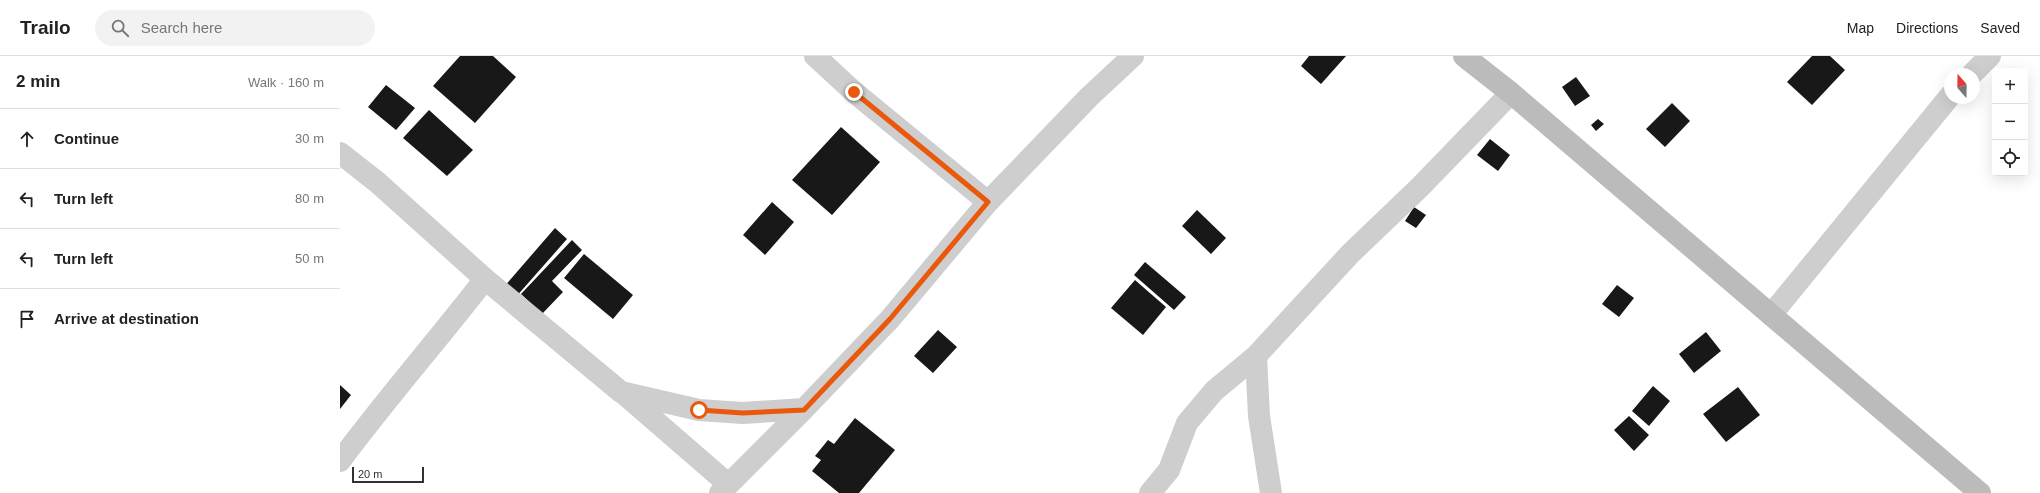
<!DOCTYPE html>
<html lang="en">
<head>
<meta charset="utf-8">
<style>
	:root { --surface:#fff; --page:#f2f2f2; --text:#222; --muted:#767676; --line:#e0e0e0 }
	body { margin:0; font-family:Helvetica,sans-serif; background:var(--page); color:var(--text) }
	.controls { position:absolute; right:12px; top:12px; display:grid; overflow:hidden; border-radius:4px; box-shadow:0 4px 16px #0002 }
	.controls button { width:36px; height:36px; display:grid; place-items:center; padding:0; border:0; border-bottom:1px solid var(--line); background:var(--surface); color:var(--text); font:20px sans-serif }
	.compass { position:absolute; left:1604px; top:12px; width:36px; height:36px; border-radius:50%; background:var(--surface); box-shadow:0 4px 16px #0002; rotate:340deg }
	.scale { position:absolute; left:12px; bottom:10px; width:72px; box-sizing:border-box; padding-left:4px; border:2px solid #313131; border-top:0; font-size:11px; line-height:14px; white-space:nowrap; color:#313131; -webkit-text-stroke:3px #fff; paint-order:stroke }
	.stop { position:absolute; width:12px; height:12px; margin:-9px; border:3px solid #ea580c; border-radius:50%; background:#fff }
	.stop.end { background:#ea580c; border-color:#fff; box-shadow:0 1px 4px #0008 }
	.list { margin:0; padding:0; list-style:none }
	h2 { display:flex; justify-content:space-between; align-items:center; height:52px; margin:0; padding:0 16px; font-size:17px }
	h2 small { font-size:13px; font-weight:400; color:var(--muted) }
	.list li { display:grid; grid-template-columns:26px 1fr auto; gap:12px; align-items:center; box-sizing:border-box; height:60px; padding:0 16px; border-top:1px solid var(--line) }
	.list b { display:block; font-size:15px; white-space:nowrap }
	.list em { font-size:13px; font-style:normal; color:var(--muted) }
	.icon { flex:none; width:22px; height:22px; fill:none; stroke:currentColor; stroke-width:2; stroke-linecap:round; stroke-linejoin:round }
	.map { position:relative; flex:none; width:1700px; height:437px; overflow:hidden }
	header { display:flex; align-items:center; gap:24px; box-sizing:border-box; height:56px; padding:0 20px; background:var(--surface); border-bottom:1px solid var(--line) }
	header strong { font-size:19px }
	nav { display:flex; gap:22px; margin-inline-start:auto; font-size:14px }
	.search { width:280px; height:36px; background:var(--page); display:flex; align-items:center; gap:10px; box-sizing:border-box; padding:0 14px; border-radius:22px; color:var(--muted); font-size:15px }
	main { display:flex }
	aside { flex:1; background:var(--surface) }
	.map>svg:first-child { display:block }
	.building { fill:#181818 }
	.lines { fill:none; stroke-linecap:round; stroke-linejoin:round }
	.street { stroke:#cecece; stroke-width:22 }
	.secondary { stroke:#bbb; stroke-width:22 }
	.route { stroke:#ea580c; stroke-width:5 }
</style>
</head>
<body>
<header>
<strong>Trailo</strong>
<div class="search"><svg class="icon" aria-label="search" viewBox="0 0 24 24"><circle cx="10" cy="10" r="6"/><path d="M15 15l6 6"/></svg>Search here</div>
<nav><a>Map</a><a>Directions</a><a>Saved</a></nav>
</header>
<main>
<aside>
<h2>2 min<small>Walk · 160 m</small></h2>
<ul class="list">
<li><svg class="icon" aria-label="ahead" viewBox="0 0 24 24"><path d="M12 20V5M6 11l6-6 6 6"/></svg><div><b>Continue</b></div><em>30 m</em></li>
<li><svg class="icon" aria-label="left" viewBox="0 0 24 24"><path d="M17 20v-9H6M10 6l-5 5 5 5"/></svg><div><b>Turn left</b></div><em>80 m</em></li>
<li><svg class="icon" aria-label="left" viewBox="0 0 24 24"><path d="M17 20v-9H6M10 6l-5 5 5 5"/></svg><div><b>Turn left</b></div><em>50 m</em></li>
<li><svg class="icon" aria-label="arrive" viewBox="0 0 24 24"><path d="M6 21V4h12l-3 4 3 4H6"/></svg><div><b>Arrive at destination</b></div></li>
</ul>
</aside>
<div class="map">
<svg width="1700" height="437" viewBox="0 0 1700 437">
	<rect width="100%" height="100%" fill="#fff"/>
	<path class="building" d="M120,0H153L176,21L135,67L93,30Z
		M969,0H1006L981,28L961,10Z
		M1472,0H1490L1505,14L1472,49L1447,26Z
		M1236,21L1250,40L1235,50L1222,31Z
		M46,29L75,52L56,74L28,51Z
		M1332,47L1350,65L1325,91L1306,73Z
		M89,54L133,94L107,120L63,82Z
		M1258,63L1264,68L1256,75L1251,69Z
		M501,71L540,106L492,159L452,124Z
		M1150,83L1170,99L1158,115L1137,99Z
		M432,146L454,166L425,199L403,179Z
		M1074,151L1086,159L1076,172L1065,165Z
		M857,154L886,182L871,198L842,170Z
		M215,172L227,183L175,242L163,232Z
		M232,184L242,194L212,225L223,236L202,258L181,238Z
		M244,198L293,239L273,263L224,222Z
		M805,206L846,241L834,254L794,219Z
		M795,224L826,251L803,279L771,252Z
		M1277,229L1294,242L1279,261L1262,248Z
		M598,274L617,291L593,317L574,300Z
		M1366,276L1381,295L1354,317L1339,298Z
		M0,329L11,339L0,353Z
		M1313,330L1330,345L1309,370L1292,355Z
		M1398,331L1420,359L1386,386L1363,358Z
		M1289,360L1309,379L1294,395L1274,374Z
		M515,362L555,394L519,437H499L472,415L481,404L475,400L488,384L494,388Z"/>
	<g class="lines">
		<path class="street" d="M475,0L514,36L648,146
			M1632,18L1650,0
			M0,97L37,126L145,223L281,336L359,354L403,357L464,353
			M1431,259L1610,40
			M916,300L919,360L931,437
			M283,337L388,428
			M0,405C46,343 97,285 145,223
			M380,437L464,353L550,263L648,146L749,41L793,0
			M810,437L829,414L847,367L874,335L916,300L1010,198L1080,131L1171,37"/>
		<path class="secondary" d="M1124,0L1171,37L1640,437"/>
	</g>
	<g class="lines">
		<path class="route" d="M359,354L403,357L464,354L550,263L648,146L514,36"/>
	</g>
</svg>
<div class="controls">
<button>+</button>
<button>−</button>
<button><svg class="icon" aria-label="locate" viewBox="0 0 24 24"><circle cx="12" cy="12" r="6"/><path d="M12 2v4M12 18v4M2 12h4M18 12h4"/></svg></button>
</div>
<svg class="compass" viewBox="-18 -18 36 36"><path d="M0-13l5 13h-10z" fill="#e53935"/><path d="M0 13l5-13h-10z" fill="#767676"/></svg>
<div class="scale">20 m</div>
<div class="stop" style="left:359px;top:354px"></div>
<div class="stop end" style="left:514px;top:36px"></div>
</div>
</main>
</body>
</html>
